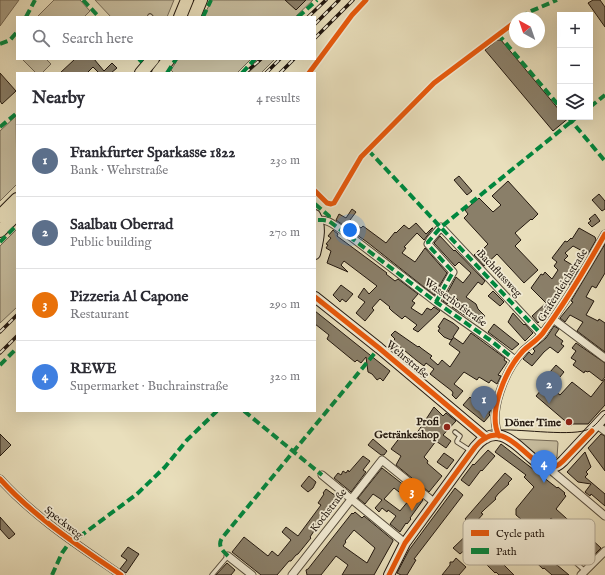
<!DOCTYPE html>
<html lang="en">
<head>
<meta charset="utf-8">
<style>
	:root { --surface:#fff; --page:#f7f7f7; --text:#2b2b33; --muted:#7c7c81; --line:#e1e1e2; --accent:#d93025 }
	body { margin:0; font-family:"IM FELL English",serif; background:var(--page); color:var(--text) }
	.controls { position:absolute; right:12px; top:12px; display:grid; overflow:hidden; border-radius:0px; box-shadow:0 4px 16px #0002 }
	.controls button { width:36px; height:36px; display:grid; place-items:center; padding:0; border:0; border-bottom:1px solid var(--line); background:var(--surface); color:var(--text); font:20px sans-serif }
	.compass { position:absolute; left:509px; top:12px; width:36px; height:36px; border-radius:50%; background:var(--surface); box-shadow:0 4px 16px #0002; rotate:320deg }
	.you { position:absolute; left:350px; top:230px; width:14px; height:14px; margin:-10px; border:3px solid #fff; border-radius:50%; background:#1a73e8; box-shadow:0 0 0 6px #1a73e833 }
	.badge { display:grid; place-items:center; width:26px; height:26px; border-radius:50%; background:var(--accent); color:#fff; font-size:13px; font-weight:700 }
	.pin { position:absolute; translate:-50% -33px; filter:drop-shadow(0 1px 2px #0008) }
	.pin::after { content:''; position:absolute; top:21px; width:14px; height:12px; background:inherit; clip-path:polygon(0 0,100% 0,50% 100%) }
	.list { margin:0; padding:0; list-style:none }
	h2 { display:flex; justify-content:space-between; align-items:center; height:52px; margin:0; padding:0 16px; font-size:17px }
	h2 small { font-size:13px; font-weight:400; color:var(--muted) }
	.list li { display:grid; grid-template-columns:26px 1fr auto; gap:12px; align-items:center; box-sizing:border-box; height:72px; padding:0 16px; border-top:1px solid var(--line) }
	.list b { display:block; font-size:15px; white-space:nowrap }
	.list p { margin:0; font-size:13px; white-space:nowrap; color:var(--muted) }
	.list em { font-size:13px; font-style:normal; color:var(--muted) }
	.icon { flex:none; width:22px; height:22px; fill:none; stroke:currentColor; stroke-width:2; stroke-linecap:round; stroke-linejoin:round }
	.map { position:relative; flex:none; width:605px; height:575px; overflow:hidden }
	.search { position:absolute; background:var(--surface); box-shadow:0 4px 16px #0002; left:16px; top:16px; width:300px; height:44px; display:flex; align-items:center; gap:10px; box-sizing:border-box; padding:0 14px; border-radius:0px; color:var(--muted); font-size:15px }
	.panel { position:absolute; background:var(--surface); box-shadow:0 4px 16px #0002; left:16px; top:72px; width:300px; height:340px; border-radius:0px }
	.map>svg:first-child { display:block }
	.green { fill:#c7bd9f; stroke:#756a57 }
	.water { fill:#a69b81; stroke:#726753 }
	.building { fill:#8a7f69; stroke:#23180f; fill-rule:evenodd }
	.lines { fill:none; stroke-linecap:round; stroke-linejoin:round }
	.lane-casing { stroke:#544a3a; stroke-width:5.5 }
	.street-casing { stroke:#544a3a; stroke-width:9 }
	.secondary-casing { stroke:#23180f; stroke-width:12 }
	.primary-casing { stroke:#23180f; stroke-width:14 }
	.lane { stroke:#f1ead3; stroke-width:3.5 }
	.street { stroke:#f1ead3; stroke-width:7 }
	.secondary { stroke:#f1ead3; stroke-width:10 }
	.primary { stroke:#e9dfbc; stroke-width:12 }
	.tram { stroke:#23180f; stroke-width:1 }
	.rail-casing { stroke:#23180f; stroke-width:3.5 }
	.rail { stroke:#f1ead3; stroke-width:2; stroke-dasharray:6; stroke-linecap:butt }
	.quiet { stroke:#00873e; stroke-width:4; stroke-dasharray:8 4; stroke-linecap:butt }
	.cycleway-casing { stroke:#f1ead3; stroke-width:8 }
	.cycleway { stroke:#e8590c; stroke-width:5 }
	.poi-dot { fill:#8f2418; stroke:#f1ead3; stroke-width:1.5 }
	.labels { text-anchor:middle; stroke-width:3.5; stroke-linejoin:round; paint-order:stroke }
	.street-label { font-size:11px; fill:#23180f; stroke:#f1ead3 }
	.poi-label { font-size:11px; font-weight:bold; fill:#23180f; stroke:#f1ead3; text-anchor:end }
	.key { fill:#f1ead3; stroke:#b3ab98; stroke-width:1 }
	.key-label { font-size:11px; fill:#23180f }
</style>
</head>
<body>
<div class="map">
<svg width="605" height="575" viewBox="0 0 605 575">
	<rect width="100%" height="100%" fill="#e9dfbc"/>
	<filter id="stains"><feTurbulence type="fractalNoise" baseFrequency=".005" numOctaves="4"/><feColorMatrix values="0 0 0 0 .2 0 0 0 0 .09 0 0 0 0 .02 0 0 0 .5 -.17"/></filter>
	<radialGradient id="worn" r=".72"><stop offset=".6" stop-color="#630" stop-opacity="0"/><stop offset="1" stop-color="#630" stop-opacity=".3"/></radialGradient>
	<path class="green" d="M54,0H80L90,11L84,17H37Z
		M95,0H174L167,17H111Z
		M212,0H313L295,17H203Z
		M22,59H46L51,64L42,73H36Z
		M178,59H251L237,73H174L171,70Z
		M263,59H275L261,73H248Z
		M16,116L17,184L0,201V131Z
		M17,229V307L0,323V246Z
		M516,439L557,441L558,443L557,457C552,462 549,462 542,459Z"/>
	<path class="water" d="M0,0H19L0,26Z"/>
	<path class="building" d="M285,0H306L296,10Z
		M593,0H600L605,7V27L588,3Z
		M497,40H501L560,111V117H570L553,131L485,50Z
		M75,59H94L104,71L112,63L117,68L111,73H99L93,67L87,73H60Z
		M0,73L16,91L2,104L0,101Z
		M459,176L472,191L467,195L454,180Z
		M508,181L538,214L532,220L531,219L515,233L521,240L515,246L538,270L524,283L497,254L484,266L474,255L479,250L480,252L488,244L464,218L468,214L465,210L479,198L493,212L501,205L492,196Z
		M599,194L605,201V209L602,211L592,200Z
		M352,209L356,212L350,220L361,228L363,226L386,243L395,232L396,233L404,225L409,229L416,223L426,234L432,228H433L424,240L417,233L404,247L406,248L402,253L415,262L425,248L447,273L434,295L367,242L336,220L339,214L346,218Z
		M595,214L600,221L592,227L588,223L591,221L589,219Z
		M579,228L595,237L596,240L588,254L573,246L565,253L568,256L564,260L579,269L569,285L565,281L555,296L552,301L553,304L543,313L545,315L538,323L532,316L546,303L531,288L541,274L543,275L545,272L552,279L558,270L554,266L557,262L552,258L565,241L567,242L571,238L572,239Z
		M333,230L338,234L337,236L387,273L386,274L395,281L398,279L418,294L412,301L415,303L411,308L422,315L427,308L431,310L434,307L440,311L418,332L413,329L417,325L405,316L402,319L392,311L389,308L390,307L380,299L372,308L374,310L365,321L356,313L365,302L358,297L364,288L369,294L377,286L344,261L341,265L348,272L327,263L331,251L326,248L328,245L326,244L331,238L328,236Z
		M440,236L454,251L455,250L485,281L482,285L478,282L466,297L476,304L478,309L485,316L478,324L452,307L458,300L454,296L447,304L443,301L456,277L463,283L471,273L459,262L455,266L434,243Z
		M605,244V273L596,288L592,286L586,297L594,301L586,315L598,321L599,319L605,323V352L577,331L583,322L570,315L565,322L560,318L573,302L571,301Z
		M341,285L353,294L346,302L342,299L340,302L333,295Z
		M493,291L504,302L500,306L488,296Z
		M315,311L390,371L383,381L380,378L377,380L372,374L368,372L366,357L361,363L357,360L355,362L327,339L329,335L315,324Z
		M513,313L524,325L525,324L533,333L525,341L508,322Z
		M444,318L453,323L459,328L453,337L463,344L471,333L505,358L504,360L507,362L498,375L501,376L497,384L491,380L489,383L479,377L477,380L464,372L454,384L463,391L456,399L452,395L453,393L452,391L430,374L434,369L426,363L424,366L416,360L393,341L395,339L391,335L395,331L418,347L419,346L421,348L432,356L430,358L438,365L442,360L450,367L460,352L449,344L453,338L451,340L444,337L438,331L440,328L438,327Z
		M494,324L519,344L512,350L488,332Z
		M554,326L559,329L555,335L563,341L561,344L564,346L558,353L550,347L544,352L532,366L523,359L529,352L532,355L535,351L533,349L546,338Z
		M576,343L605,363V377L602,381L589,371L588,372L585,371L584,373L573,365L576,361L571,358L576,351L572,348Z
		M556,365L564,372L551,388L560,395L572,382L591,397L605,379V405L588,424H573L571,426L536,396L548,382L544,379Z
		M478,389L490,396L489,404L491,406L490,408L491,409L489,414L490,415L484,422L463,405L470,397L472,399Z
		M434,407L443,416L446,413L456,421L443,435L451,441L446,448L436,441L424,457L428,461L427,463L442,476L429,492L396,465L401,456L391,449L404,432L413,439Z
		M0,434L11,445L0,456Z
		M601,434L605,436V471L588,448Z
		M373,439L387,451L384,455H381L368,445Z
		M501,444L557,488L558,487L565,493L564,494L566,496L556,509L576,527H577L587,536V535L601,548L594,555L551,518L533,536L524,530L528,525L516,515V509L534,487L524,477L526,475L495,452Z
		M488,450L495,456L482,471L481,470L469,486L461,480L473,464L474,465Z
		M585,452L591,467L586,472L588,474L585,477L605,494V506L591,494L590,496L585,492L591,484L578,482L567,472Z
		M444,453L454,460L447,469L437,462Z
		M363,456L370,461L363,470L366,472L351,492L334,478L338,473L341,475L343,471L346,473L348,470L349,472Z
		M382,468L423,500L410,518L411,519L407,524L406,523L400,532L390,524L396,516L388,510L387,512L382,508L379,512L375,508L382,500L373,494L365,504L358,498ZM394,488L409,500L400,511L384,499Z
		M505,473L512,479L508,483L509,484L498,494L495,498L496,499L485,509L481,513L483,514L476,522L487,534L473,547L472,546L467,550L466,549L460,554L453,548L475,527L465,519Z
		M309,476L316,482L313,488L308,492L301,486Z
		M455,488L463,495L414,559L416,560L407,575H401L397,573L409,550Z
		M326,489L336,496L338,494L342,498L318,529L316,528L310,537L311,538L298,554L296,555L291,561H289L277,575H261L232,552L244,537L268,556L272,551L278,556L291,540L282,532L286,527L298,536L321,505L318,503L324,494L323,493Z
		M355,512L362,518L364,516L393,540V541L374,575H342L348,565L336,556L321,575H307L306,570L308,569L352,513L353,514ZM354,530L375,548L367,563L343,546L346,542L345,541Z
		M0,517L15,534L9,539L0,529Z
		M530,543L546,557V556L556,565H557L569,575H552L544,568L543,569L523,550Z
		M128,547L139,554L126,573L120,569L127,560L121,556Z
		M491,555L502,565L503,564L514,575H499L496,572L495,573L484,562Z
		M456,558L466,567L459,575H442L450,565V562H453Z
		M227,563L235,570L231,575H216Z"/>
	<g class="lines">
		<g class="lane-casing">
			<path id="lane" d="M150,16L151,17
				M455,432L460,436L457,441V442L471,451
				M566,554L585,571
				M212,575L228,556"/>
		</g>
		<g class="street-casing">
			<path id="street" d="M318,220C328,219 334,225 342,230L436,302L490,340L515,360
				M436,302L453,272L428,244L430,240L441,227L542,335
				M553,319L605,358
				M597,425L605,431
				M499,436C487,412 506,369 523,351C530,344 540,339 545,330C567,300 587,266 605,234
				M551,468L553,472L605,516
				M322,475L405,543
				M0,479C34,517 79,546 121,575
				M228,556L252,575
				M292,575L382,460L435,503
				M581,575L605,551"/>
		</g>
		<g class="secondary-casing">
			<path id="secondary" d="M315,215C322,227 318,241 315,254
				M315,297L379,348L486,438
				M389,575L405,543L475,447C506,410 529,471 552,467C556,467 560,464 563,461L605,416"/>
		</g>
		<g class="primary-casing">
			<path id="primary" d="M180,17L187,0
				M194,17L201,0
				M141,73L153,59
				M158,73L169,59
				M0,216L17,199
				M0,231L17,214"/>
		</g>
		<use href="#lane" class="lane"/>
		<use href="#street" class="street"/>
		<use href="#secondary" class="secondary"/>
		<use href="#primary" class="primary"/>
		<path class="tram" d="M387,575L404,542L483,435L493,431L502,430C522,429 574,437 589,429C596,426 600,419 605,414"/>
		<g class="rail-casing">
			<path id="rail" d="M308,17L326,0
				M315,24L339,0
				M315,38L353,0
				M245,73L261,59
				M266,73L280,59
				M280,73L294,59
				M0,332L17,315
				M0,353L17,336"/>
		</g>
		<use href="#rail" class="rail"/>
		<path class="quiet" d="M83,0L99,17
			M26,17L35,0
			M203,17L211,0
			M298,17L317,0
			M521,18L529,12L557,0
			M498,34L560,107
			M0,44L10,40L17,32
			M139,59L142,62
			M167,73L176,59
			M242,73L255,59
			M590,107L605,95
			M568,117L605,161
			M0,127L17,113
			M368,150L542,335
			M315,204L329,216V221
			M318,220H323L329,221L436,302L490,340L515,360L517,357
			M0,242L17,225
			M436,302L453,272L429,246L428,242L441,227L577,117
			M0,365L17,348
			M244,411L322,475
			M228,556C223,551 217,546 222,538L379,348
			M52,575L62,553L67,546L137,494L165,467L187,440L217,411"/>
		<g class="cycleway-casing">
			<path id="cycleway" d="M309,73L352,15L366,0
				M315,191L327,203L331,204L334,203L361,157L434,83L515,22
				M315,297L379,348L486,438
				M499,436C487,412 506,369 523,351C530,344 540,339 545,330C567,300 587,266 605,234
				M0,479C34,517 79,546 121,575
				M389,575L405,543L475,447C506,410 529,471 552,467C556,467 560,464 563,461L592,431"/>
		</g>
		<use href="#cycleway" class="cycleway"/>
	</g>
	<g class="poi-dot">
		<circle cx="569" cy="422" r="4"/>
		<circle cx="447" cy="427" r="4"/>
	</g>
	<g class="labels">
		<g class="street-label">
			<text transform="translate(500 273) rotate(47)" y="4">Bachflussweg</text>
			<text transform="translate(562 285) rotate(-58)" y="4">Gräfendeichstraße</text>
			<text transform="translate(456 302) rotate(36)" y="4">Wasserhofstraße</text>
			<text transform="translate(408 359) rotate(40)" y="4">Wehrstraße</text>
			<text transform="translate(328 510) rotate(-52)" y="4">Kochstraße</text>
			<text transform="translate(64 522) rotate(38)" y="4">Speckweg</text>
		</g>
		<g class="poi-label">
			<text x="439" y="425">Profi<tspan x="439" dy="13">Getränkeshop</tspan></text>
			<text x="561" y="426">Döner Time</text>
		</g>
	</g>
	<rect x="463" y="519" width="132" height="46" rx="6" class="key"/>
	<rect x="471" y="530" width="18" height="6" fill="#e8590c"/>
	<rect x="471" y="548" width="18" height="6" fill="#00873e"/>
	<g class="key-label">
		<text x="496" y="537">Cycle path</text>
		<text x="496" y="555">Path</text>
	</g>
	<rect width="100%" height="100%" filter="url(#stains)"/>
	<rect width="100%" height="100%" fill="url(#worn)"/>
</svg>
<div class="controls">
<button>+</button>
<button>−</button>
<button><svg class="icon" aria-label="layers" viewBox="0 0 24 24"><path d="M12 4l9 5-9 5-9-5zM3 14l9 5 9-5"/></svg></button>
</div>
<svg class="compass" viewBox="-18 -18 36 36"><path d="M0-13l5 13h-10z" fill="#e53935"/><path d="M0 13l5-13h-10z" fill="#7c7c81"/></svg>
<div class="you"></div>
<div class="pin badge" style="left:484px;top:419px;background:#5c6f8a">1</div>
<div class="pin badge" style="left:549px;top:404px;background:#5c6f8a">2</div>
<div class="pin badge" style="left:412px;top:511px;background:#e8710a">3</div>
<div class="pin badge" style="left:544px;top:483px;background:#3f7fe0">4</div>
<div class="search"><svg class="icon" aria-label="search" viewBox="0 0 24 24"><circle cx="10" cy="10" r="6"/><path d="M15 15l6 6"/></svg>Search here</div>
<section class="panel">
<h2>Nearby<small>4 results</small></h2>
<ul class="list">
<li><span class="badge" style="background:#5c6f8a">1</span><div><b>Frankfurter Sparkasse 1822</b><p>Bank · Wehrstraße</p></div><em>230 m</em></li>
<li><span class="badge" style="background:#5c6f8a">2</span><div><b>Saalbau Oberrad</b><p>Public building</p></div><em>270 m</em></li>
<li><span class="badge" style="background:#e8710a">3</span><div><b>Pizzeria Al Capone</b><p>Restaurant</p></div><em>290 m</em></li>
<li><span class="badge" style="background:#3f7fe0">4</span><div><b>REWE</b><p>Supermarket · Buchrainstraße</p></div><em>320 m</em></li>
</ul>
</section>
</div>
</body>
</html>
